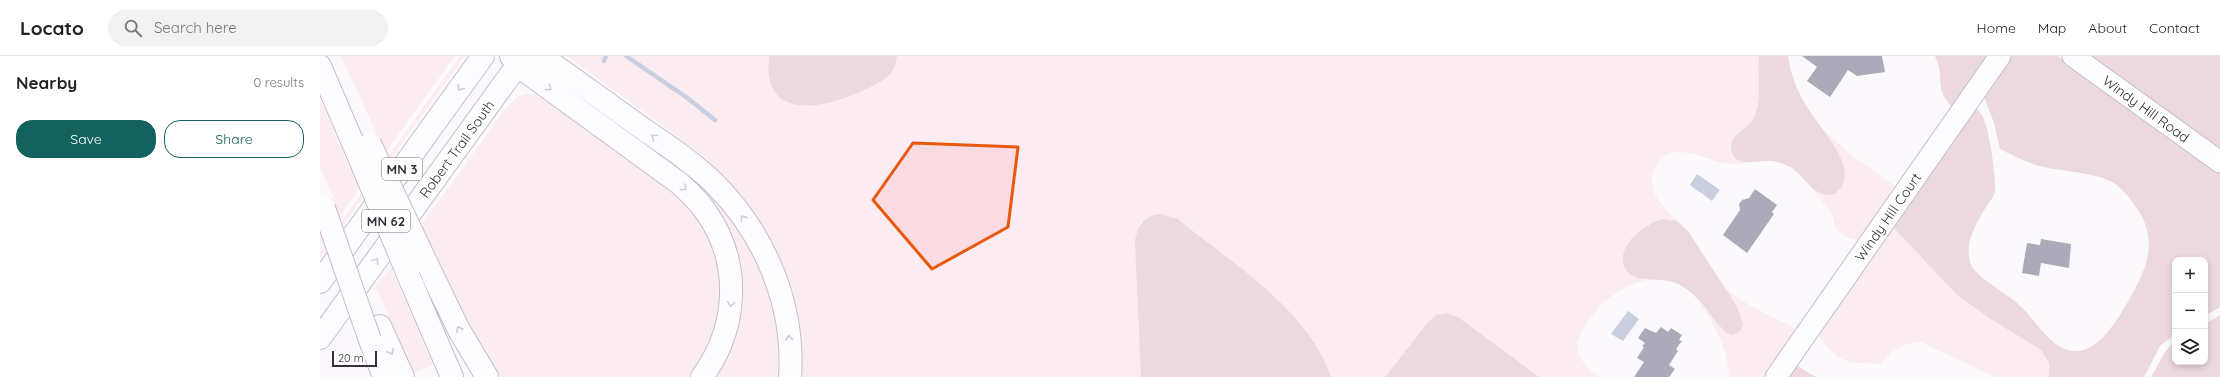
<!DOCTYPE html>
<html lang="en">
<head>
<meta charset="utf-8">
<style>
	:root { --surface:#fff; --page:#f2f2f2; --text:#222; --muted:#767676; --line:#e0e0e0; --accent:#13625e }
	body { margin:0; font-family:Quicksand,sans-serif; background:var(--page); color:var(--text) }
	.controls { position:absolute; right:12px; bottom:12px; display:grid; overflow:hidden; border-radius:8px; box-shadow:0 2px 6px #0003 }
	.controls button { width:36px; height:36px; display:grid; place-items:center; padding:0; border:0; border-bottom:1px solid var(--line); background:var(--surface); color:var(--text); font:20px sans-serif }
	.scale { position:absolute; left:12px; bottom:10px; width:45px; box-sizing:border-box; padding-left:4px; border:2px solid #363039; border-top:0; font-size:11px; line-height:14px; white-space:nowrap; color:#363039; -webkit-text-stroke:3px #fff; paint-order:stroke }
	.list { margin:0; padding:0; list-style:none }
	h2 { display:flex; justify-content:space-between; align-items:center; height:52px; margin:0; padding:0 16px; font-size:17px }
	h2 small { font-size:13px; font-weight:400; color:var(--muted) }
	.actions { display:flex; gap:8px; padding:12px 16px }
	.actions a { flex:1; padding:9px 0; border:1px solid var(--accent); border-radius:16px; text-align:center; font-size:14px; color:var(--accent) }
	.actions .main { background:var(--accent); color:#fff }
	.icon { flex:none; width:22px; height:22px; fill:none; stroke:currentColor; stroke-width:2; stroke-linecap:round; stroke-linejoin:round }
	.map { position:relative; flex:none; width:1900px; height:321px; overflow:hidden }
	header { display:flex; align-items:center; gap:24px; box-sizing:border-box; height:56px; padding:0 20px; background:var(--surface); border-bottom:1px solid var(--line) }
	header strong { font-size:19px }
	nav { display:flex; gap:22px; margin-inline-start:auto; font-size:14px }
	.search { width:280px; height:36px; background:var(--page); display:flex; align-items:center; gap:10px; box-sizing:border-box; padding:0 14px; border-radius:22px; color:var(--muted); font-size:15px }
	main { display:flex }
	aside { flex:1; background:var(--surface) }
	.map>svg:first-child { display:block }
	.green { fill:#fbdbe2 }
	.forest { fill:#d9b1ba }
	.water { fill:#8c9bb9 }
	.lines { fill:none; stroke-linecap:round; stroke-linejoin:round }
	.stream { stroke:#8c9bb9; stroke-width:4.5 }
	.building { fill:#4c4966 }
	.minor-casing { stroke:#83768a; stroke-width:23 }
	.major-casing { stroke:#83768a; stroke-width:24 }
	.highway-casing { stroke:#83768a; stroke-width:24 }
	.minor { stroke:#fff; stroke-width:21 }
	.major { stroke:#fff; stroke-width:22 }
	.highway { stroke:#fff; stroke-width:22 }
	.highway-bridge-casing { stroke:#83768a; stroke-width:24; stroke-linecap:butt }
	.highway-bridge { stroke:#fff; stroke-width:22 }
	.oneway { stroke:#9a989c }
	.marked { fill:none; stroke:#e8590c; stroke-width:3; stroke-linejoin:round }
	.labels { text-anchor:middle; stroke-width:4; stroke-linejoin:round; paint-order:stroke }
	.shield { fill:#fff; stroke:#726e74; stroke-width:1 }
	.shield-label { font-size:13px; font-weight:bold; fill:#363039 }
	.street-label { font-size:14px; fill:#363039; stroke:#fff }
</style>
</head>
<body>
<header>
<strong>Locato</strong>
<div class="search"><svg class="icon" aria-label="search" viewBox="0 0 24 24"><circle cx="10" cy="10" r="6"/><path d="M15 15l6 6"/></svg>Search here</div>
<nav><a>Home</a><a>Map</a><a>About</a><a>Contact</a></nav>
</header>
<main>
<aside>
<h2>Nearby<small>0 results</small></h2>
<ul class="list">
</ul>
<div class="actions"><a class="main">Save</a><a>Share</a></div>
</aside>
<div class="map">
<svg width="1900" height="321" viewBox="0 0 1900 321">
	<rect width="100%" height="100%" fill="#fcf9fd"/>
	<path class="green" d="M21,0H135L0,188V157L13,140L0,113V42L30,113L57,78Z
		M140,0H145L0,201V195Z
		M247,0H449C441,63 501,54 540,36C550,30 563,26 571,17C575,12 576,6 577,0H1439C1438,17 1441,36 1437,52C1435,61 1430,70 1423,75C1420,78 1416,78 1413,82C1404,93 1417,107 1429,107C1422,108 1415,109 1408,108C1384,105 1346,78 1333,117C1327,139 1347,154 1361,168C1336,153 1309,178 1303,202L1316,222L1326,224C1298,231 1278,248 1264,272C1260,279 1255,287 1258,295C1261,307 1271,314 1279,321H1219L1131,258L1112,262L1109,265L1065,321H1011C993,272 955,241 915,209C896,194 878,177 858,163L821,166L816,179L821,321H479L416,135L385,101Z
		M206,38H216L228,43L357,139L381,165L397,198L402,227L398,264L384,301L369,321H180L155,284L100,171L186,52L197,41Z
		M1504,74L1530,98L1579,133L1543,185L1530,183L1516,174L1512,157L1489,129L1502,138H1511C1538,125 1515,90 1504,74Z
		M363,112L411,158L449,226L459,272L461,321H392L420,240L360,116Z
		M1571,169L1636,238L1669,262L1721,294L1729,307V321H1675L1601,286C1581,287 1572,295 1559,309C1552,307 1545,307 1537,307C1518,306 1505,291 1496,275Z
		M71,211L113,309L94,317L55,230Z
		M1397,220C1416,249 1451,258 1479,275L1448,321H1409C1408,291 1390,259 1371,237L1405,275L1409,279H1415L1416,249Z"/>
	<path class="forest" d="M449,0H577C576,6 575,12 571,17C563,26 550,31 540,36C501,54 441,64 449,0Z
		M1439,0H1468C1471,19 1477,35 1487,51C1498,71 1546,116 1514,138C1495,143 1485,121 1472,112C1465,108 1457,105 1449,105C1436,104 1414,113 1411,93C1409,78 1427,74 1433,63C1443,44 1437,21 1439,0Z
		M1615,0H1671L1635,54C1612,33 1626,23 1615,0Z
		M1688,0H1738L1900,117V251L1885,260V204H1855V278L1840,290L1824,321H1729V307L1721,294L1669,262L1636,238L1571,169L1653,52C1655,53 1658,53 1659,55C1669,63 1676,122 1675,135C1675,140 1670,145 1667,149C1657,166 1643,188 1651,209C1655,220 1687,238 1697,247C1710,258 1719,273 1732,285C1768,315 1793,271 1809,244C1828,211 1840,181 1813,147C1807,139 1800,130 1790,125C1770,116 1746,116 1724,111C1709,108 1694,100 1680,93L1674,67L1663,38Z
		M1767,0H1900V96Z
		M840,158L858,163L868,171C919,212 989,256 1011,321H821L815,186C817,171 823,160 840,158Z
		M1343,163L1357,165L1368,175L1416,249L1423,267L1421,274L1413,279L1407,277C1390,262 1381,240 1360,229C1341,218 1321,231 1306,214C1293,192 1324,167 1343,163Z
		M1126,257L1138,261L1219,321H1065L1109,265L1116,259Z
		M1900,259V321H1831L1846,294L1855,286V306H1885V268Z
		M1474,308L1496,321H1465Z"/>
	<path class="water" d="M1377,118L1400,134L1392,145L1370,129Z
		M1308,255L1319,263L1303,285L1291,278Z"/>
	<g class="lines">
		<path class="stream" d="M306,0L366,41L395,64
			M284,5L286,0"/>
	</g>
	<path class="building" d="M1482,0H1562L1565,16L1537,20L1528,14L1510,41L1487,25L1497,11Z
		M1435,133L1457,149L1452,156L1454,158L1427,197L1403,179L1420,154L1419,148L1422,144L1429,142Z
		M1721,183L1751,188L1749,212L1721,207L1719,220L1702,217L1707,187L1720,189Z
		M1341,271L1348,276L1351,272L1362,279L1359,284L1362,285L1356,293L1358,295L1349,309L1355,313L1349,321H1314L1324,306L1317,302L1324,291L1322,290L1325,287L1318,282L1325,272L1336,277Z"/>
	<g class="lines">
		<g class="minor-casing">
			<path id="minor" d="M1753,0L1900,106
				M1456,321L1680,0"/>
		</g>
		<g class="major-casing">
			<path id="major" d="M0,226L163,0
				M0,282L204,0"/>
		</g>
		<g class="highway-casing">
			<path id="highway" d="M191,0L197,9L359,127C369,136 379,145 386,156C422,207 418,272 382,321
				M221,0C253,22 284,45 315,67C341,86 371,104 394,127C445,178 475,249 470,321
				M0,10L39,101
				M107,208L139,274L167,321
				M92,228L132,321
				M60,270L83,321
				M50,284L64,321"/>
		</g>
		<use href="#minor" class="minor"/>
		<use href="#major" class="major"/>
		<use href="#highway" class="highway"/>
		<g class="highway-bridge-casing">
			<path id="highway-bridge" d="M50,88L107,208
				M39,101L92,228
				M4,152L50,284"/>
		</g>
		<use href="#highway-bridge" class="highway-bridge"/>
	</g>
	<defs><path id="oneway-chevron" d="M-2-3.5L2.5 0L-2 3.5" fill="none" stroke-width="1.6" stroke-linecap="round" stroke-linejoin="round"/></defs>
	<g class="oneway">
		<use href="#oneway-chevron" transform="translate(140 32) rotate(126)"/>
		<use href="#oneway-chevron" transform="translate(229 32) rotate(36)"/>
		<use href="#oneway-chevron" transform="translate(334 81) rotate(-144)"/>
		<use href="#oneway-chevron" transform="translate(364 132) rotate(43)"/>
		<use href="#oneway-chevron" transform="translate(423 162) rotate(-125)"/>
		<use href="#oneway-chevron" transform="translate(56 205) rotate(-54)"/>
		<use href="#oneway-chevron" transform="translate(411 248) rotate(97)"/>
		<use href="#oneway-chevron" transform="translate(139 273) rotate(-117)"/>
		<use href="#oneway-chevron" transform="translate(469 282) rotate(-96)"/>
		<use href="#oneway-chevron" transform="translate(71 296) rotate(66)"/>
	</g>
	<path d="M0 0H1900V321H0ZM593,87L698,91L688,171L612,213L553,144Z" fill="#fcf9fd" fill-opacity=".55" fill-rule="evenodd"/>
	<path class="marked" d="M593,87L698,91L688,171L612,213L553,144Z"/>
	<g class="labels">
		<g class="shield">
			<rect x="62" y="102" width="40" height="22" rx="3"/>
			<rect x="42" y="154" width="48" height="22" rx="3"/>
		</g>
		<g class="shield-label">
			<text x="82" y="118">MN 3</text>
			<text x="66" y="170">MN 62</text>
		</g>
		<g class="street-label">
			<text transform="translate(1826 53) rotate(36)" y="5">Windy Hill Road</text>
			<text transform="translate(137 93) rotate(-54)" y="5">Robert Trail South</text>
			<text transform="translate(1568 161) rotate(-55)" y="5">Windy Hill Court</text>
		</g>
	</g>
</svg>
<div class="controls">
<button>+</button>
<button>−</button>
<button><svg class="icon" aria-label="layers" viewBox="0 0 24 24"><path d="M12 4l9 5-9 5-9-5zM3 14l9 5 9-5"/></svg></button>
</div>
<div class="scale">20 m</div>
</div>
</main>
</body>
</html>
